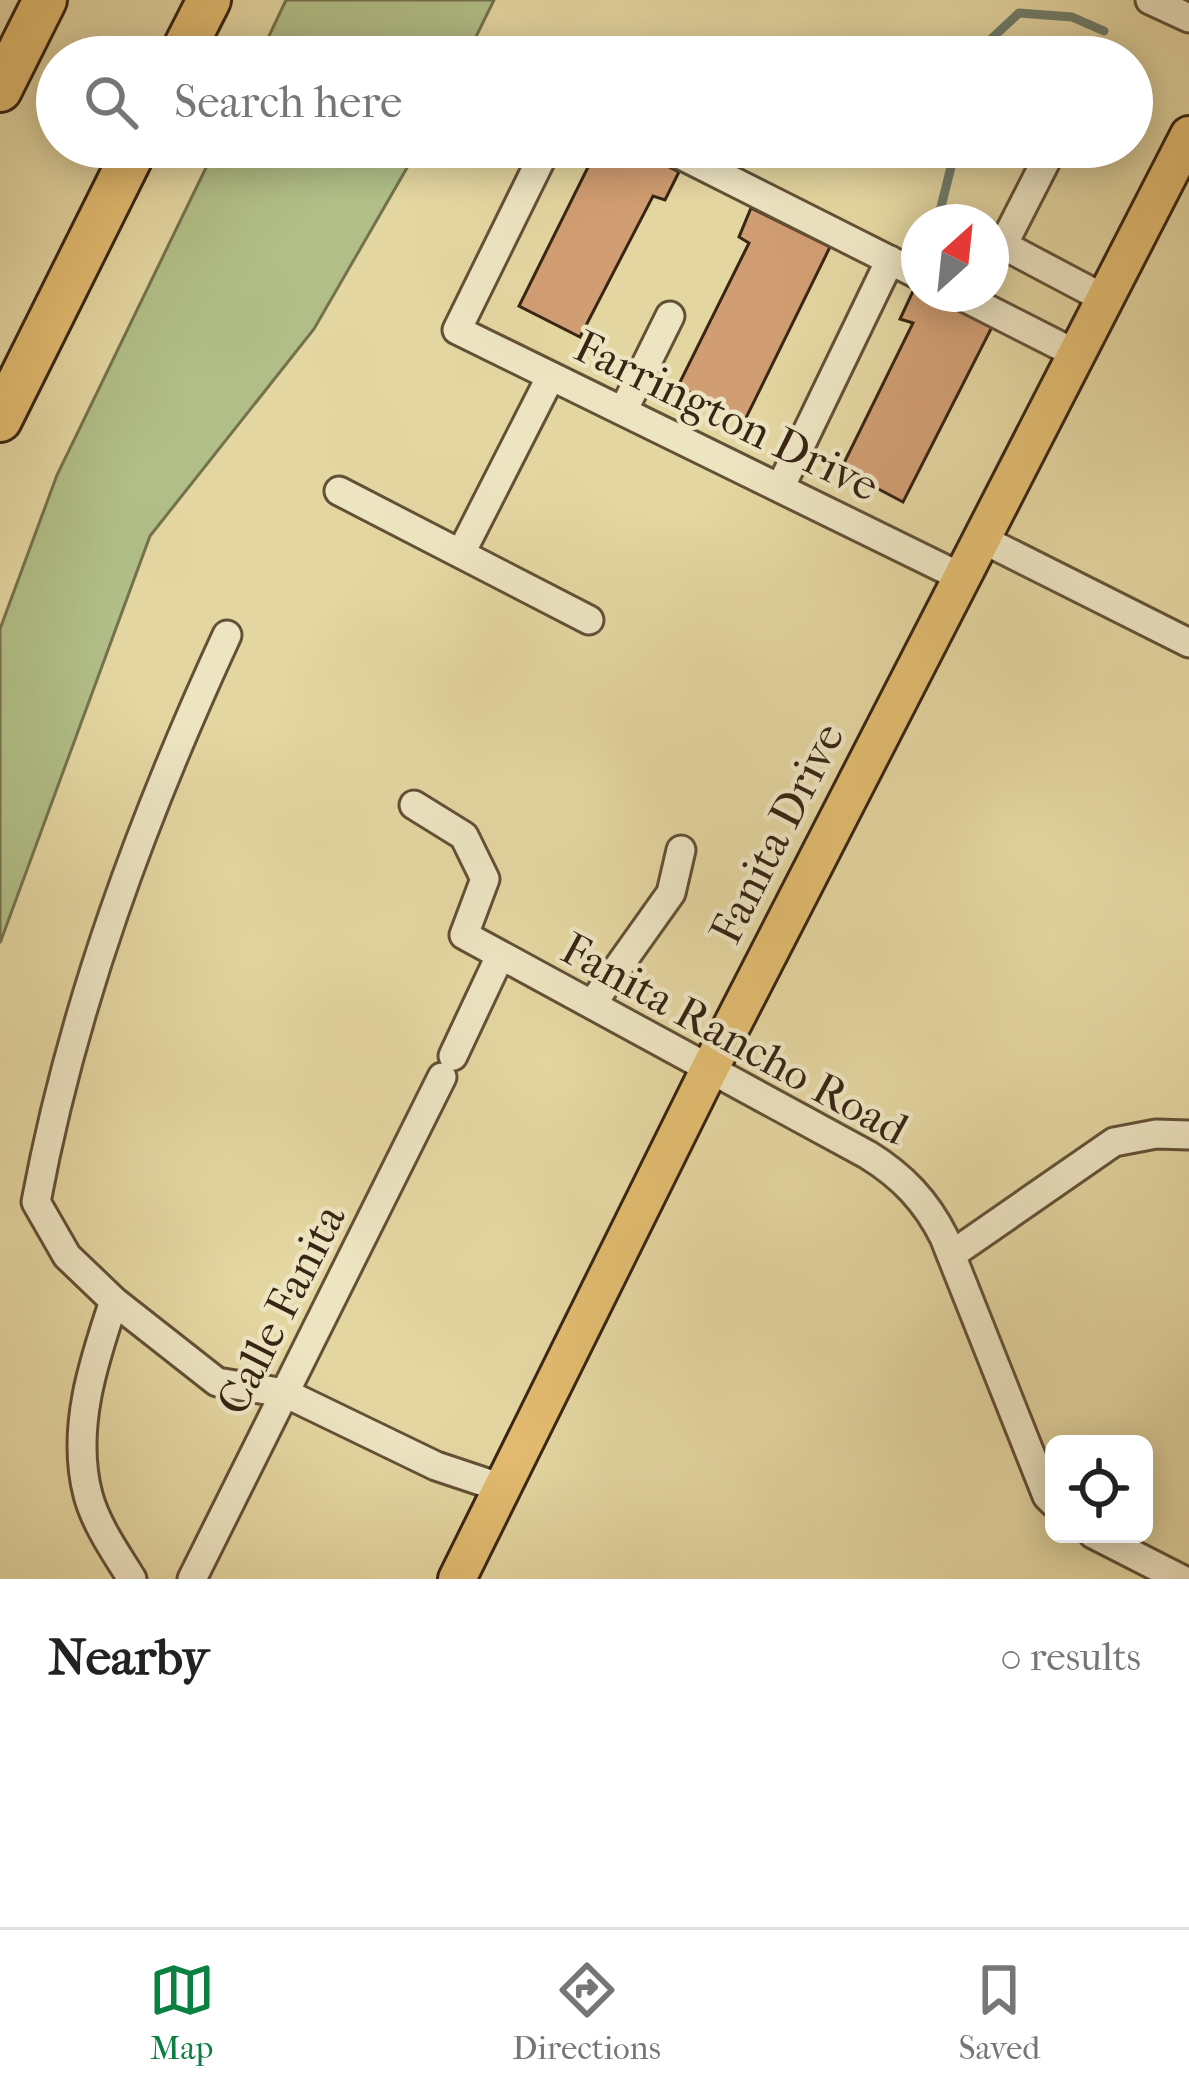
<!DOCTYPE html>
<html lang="en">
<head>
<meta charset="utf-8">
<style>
	:root { --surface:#fff; --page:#f6f6f6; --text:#222; --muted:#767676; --line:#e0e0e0; --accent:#0b8043 }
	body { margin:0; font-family:"IM FELL French Canon",serif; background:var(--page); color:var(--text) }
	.controls { position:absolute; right:36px; bottom:36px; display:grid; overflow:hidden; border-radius:18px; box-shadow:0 6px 30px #0003 }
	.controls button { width:108px; height:108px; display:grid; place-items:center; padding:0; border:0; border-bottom:3px solid var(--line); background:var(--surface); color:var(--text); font:60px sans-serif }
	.compass { position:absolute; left:901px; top:204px; width:108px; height:108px; border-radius:50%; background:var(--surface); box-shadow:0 6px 30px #0003; rotate:27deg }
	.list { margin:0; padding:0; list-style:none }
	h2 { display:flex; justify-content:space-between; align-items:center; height:156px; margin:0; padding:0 48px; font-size:51px }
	h2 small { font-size:39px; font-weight:400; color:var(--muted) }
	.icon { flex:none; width:66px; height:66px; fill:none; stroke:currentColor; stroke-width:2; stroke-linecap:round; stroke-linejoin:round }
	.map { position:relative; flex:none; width:1189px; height:1579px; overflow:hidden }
	.search { position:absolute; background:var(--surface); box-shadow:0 6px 30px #0003; left:36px; right:36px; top:36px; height:132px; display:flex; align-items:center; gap:30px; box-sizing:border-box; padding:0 42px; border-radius:66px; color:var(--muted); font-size:45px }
	.sheet { height:348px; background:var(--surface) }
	nav { display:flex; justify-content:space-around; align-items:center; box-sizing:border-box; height:168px; border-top:3px solid var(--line); background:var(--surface); font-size:33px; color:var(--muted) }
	nav a { display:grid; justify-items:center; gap:6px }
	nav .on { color:var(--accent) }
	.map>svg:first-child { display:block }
	.green { fill:#b1be87; stroke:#74724d; stroke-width:3 }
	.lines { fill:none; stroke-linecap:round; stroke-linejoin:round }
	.stream { stroke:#707e6c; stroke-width:9 }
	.building { fill:#d19d72; stroke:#382513; stroke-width:3 }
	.minor-casing { stroke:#635136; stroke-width:33 }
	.major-casing { stroke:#382513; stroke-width:42 }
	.highway-casing { stroke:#382513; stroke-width:48 }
	.minor { stroke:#ede4c2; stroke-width:27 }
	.major { stroke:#e2bb70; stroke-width:36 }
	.highway { stroke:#e2bb70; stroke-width:42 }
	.labels { text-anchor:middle; stroke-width:9; stroke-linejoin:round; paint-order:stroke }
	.street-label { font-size:45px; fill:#382513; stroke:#ede4c2 }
</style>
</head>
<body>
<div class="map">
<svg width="1189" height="1579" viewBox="0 0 1189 1579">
	<rect width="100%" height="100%" fill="#e4d6a1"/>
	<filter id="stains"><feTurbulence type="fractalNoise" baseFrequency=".00167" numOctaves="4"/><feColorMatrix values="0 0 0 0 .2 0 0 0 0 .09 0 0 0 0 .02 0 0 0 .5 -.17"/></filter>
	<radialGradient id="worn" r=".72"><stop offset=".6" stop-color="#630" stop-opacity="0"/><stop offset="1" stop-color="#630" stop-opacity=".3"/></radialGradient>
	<path class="green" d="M286,0H494L466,57H259Z
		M216,147H419L314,329L150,536L0,943V629L57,475Z"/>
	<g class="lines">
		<path class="stream" d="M982,57L989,41L1019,13L1072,17L1104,31
			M941,207L956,147"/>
	</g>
	<path class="building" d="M598,147H630L679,172L665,200L653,196L580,337L519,306Z
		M751,208L830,247L744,422L678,386L749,243L739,237Z
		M914,289L992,327L903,502L841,469L913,323L900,319Z"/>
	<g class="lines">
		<g class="minor-casing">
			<path id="minor" d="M1150,0L1189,18
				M547,147L457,330L961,577
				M665,147L919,275
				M1053,147L1003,245L1105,299
				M958,294L1076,354
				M623,411L670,316
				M780,488L890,260
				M339,491L589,620
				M980,538L1189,643
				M461,553L551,376
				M227,635C143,817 73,1004 36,1202L67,1256L114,1301L217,1382L285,1393L436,1466L502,1488
				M414,805L464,836L485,879L464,935L868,1155C902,1176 926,1201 944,1237L1047,1496L1054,1503
				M592,1004L671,893L681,850
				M453,1056L500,956
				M951,1255L1114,1142L1156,1134L1189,1135
				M114,1301C93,1363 71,1430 88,1495C96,1525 116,1553 132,1579
				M1093,1534L1181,1579
				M192,1579L442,1077"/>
		</g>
		<g class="major-casing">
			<path id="major" d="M457,1579L709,1070L1189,135"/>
		</g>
		<g class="highway-casing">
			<path id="highway" d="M180,57L209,0
				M0,90L45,0
				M0,420L136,147"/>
		</g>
		<use href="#minor" class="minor"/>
		<use href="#major" class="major"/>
		<use href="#highway" class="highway"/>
	</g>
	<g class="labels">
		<g class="street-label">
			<text transform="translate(727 415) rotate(26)" y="16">Farrington Drive</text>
			<text transform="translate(776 833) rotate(-63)" y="16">Fanita Drive</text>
			<text transform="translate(735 1038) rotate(29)" y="16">Fanita Rancho Road</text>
			<text transform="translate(280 1309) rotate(-63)" y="16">Calle Fanita</text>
		</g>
	</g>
	<rect width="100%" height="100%" filter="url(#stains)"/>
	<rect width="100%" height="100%" fill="url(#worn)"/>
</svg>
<div class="controls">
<button><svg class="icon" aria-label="locate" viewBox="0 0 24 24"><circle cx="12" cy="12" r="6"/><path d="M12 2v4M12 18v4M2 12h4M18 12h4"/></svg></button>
</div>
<svg class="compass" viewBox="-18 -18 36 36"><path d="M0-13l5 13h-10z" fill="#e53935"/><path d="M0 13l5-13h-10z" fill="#767676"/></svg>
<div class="search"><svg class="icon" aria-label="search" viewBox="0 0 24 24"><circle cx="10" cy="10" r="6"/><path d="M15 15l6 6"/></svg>Search here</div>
</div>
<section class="sheet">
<h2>Nearby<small>0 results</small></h2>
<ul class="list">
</ul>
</section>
<nav>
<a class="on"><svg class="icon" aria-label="map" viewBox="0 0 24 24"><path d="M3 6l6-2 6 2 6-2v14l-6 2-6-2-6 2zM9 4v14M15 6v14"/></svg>Map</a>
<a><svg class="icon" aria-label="directions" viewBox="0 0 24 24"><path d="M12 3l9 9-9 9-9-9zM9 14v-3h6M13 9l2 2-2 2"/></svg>Directions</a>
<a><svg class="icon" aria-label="saved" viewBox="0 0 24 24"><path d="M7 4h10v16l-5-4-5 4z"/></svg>Saved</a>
</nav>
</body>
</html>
